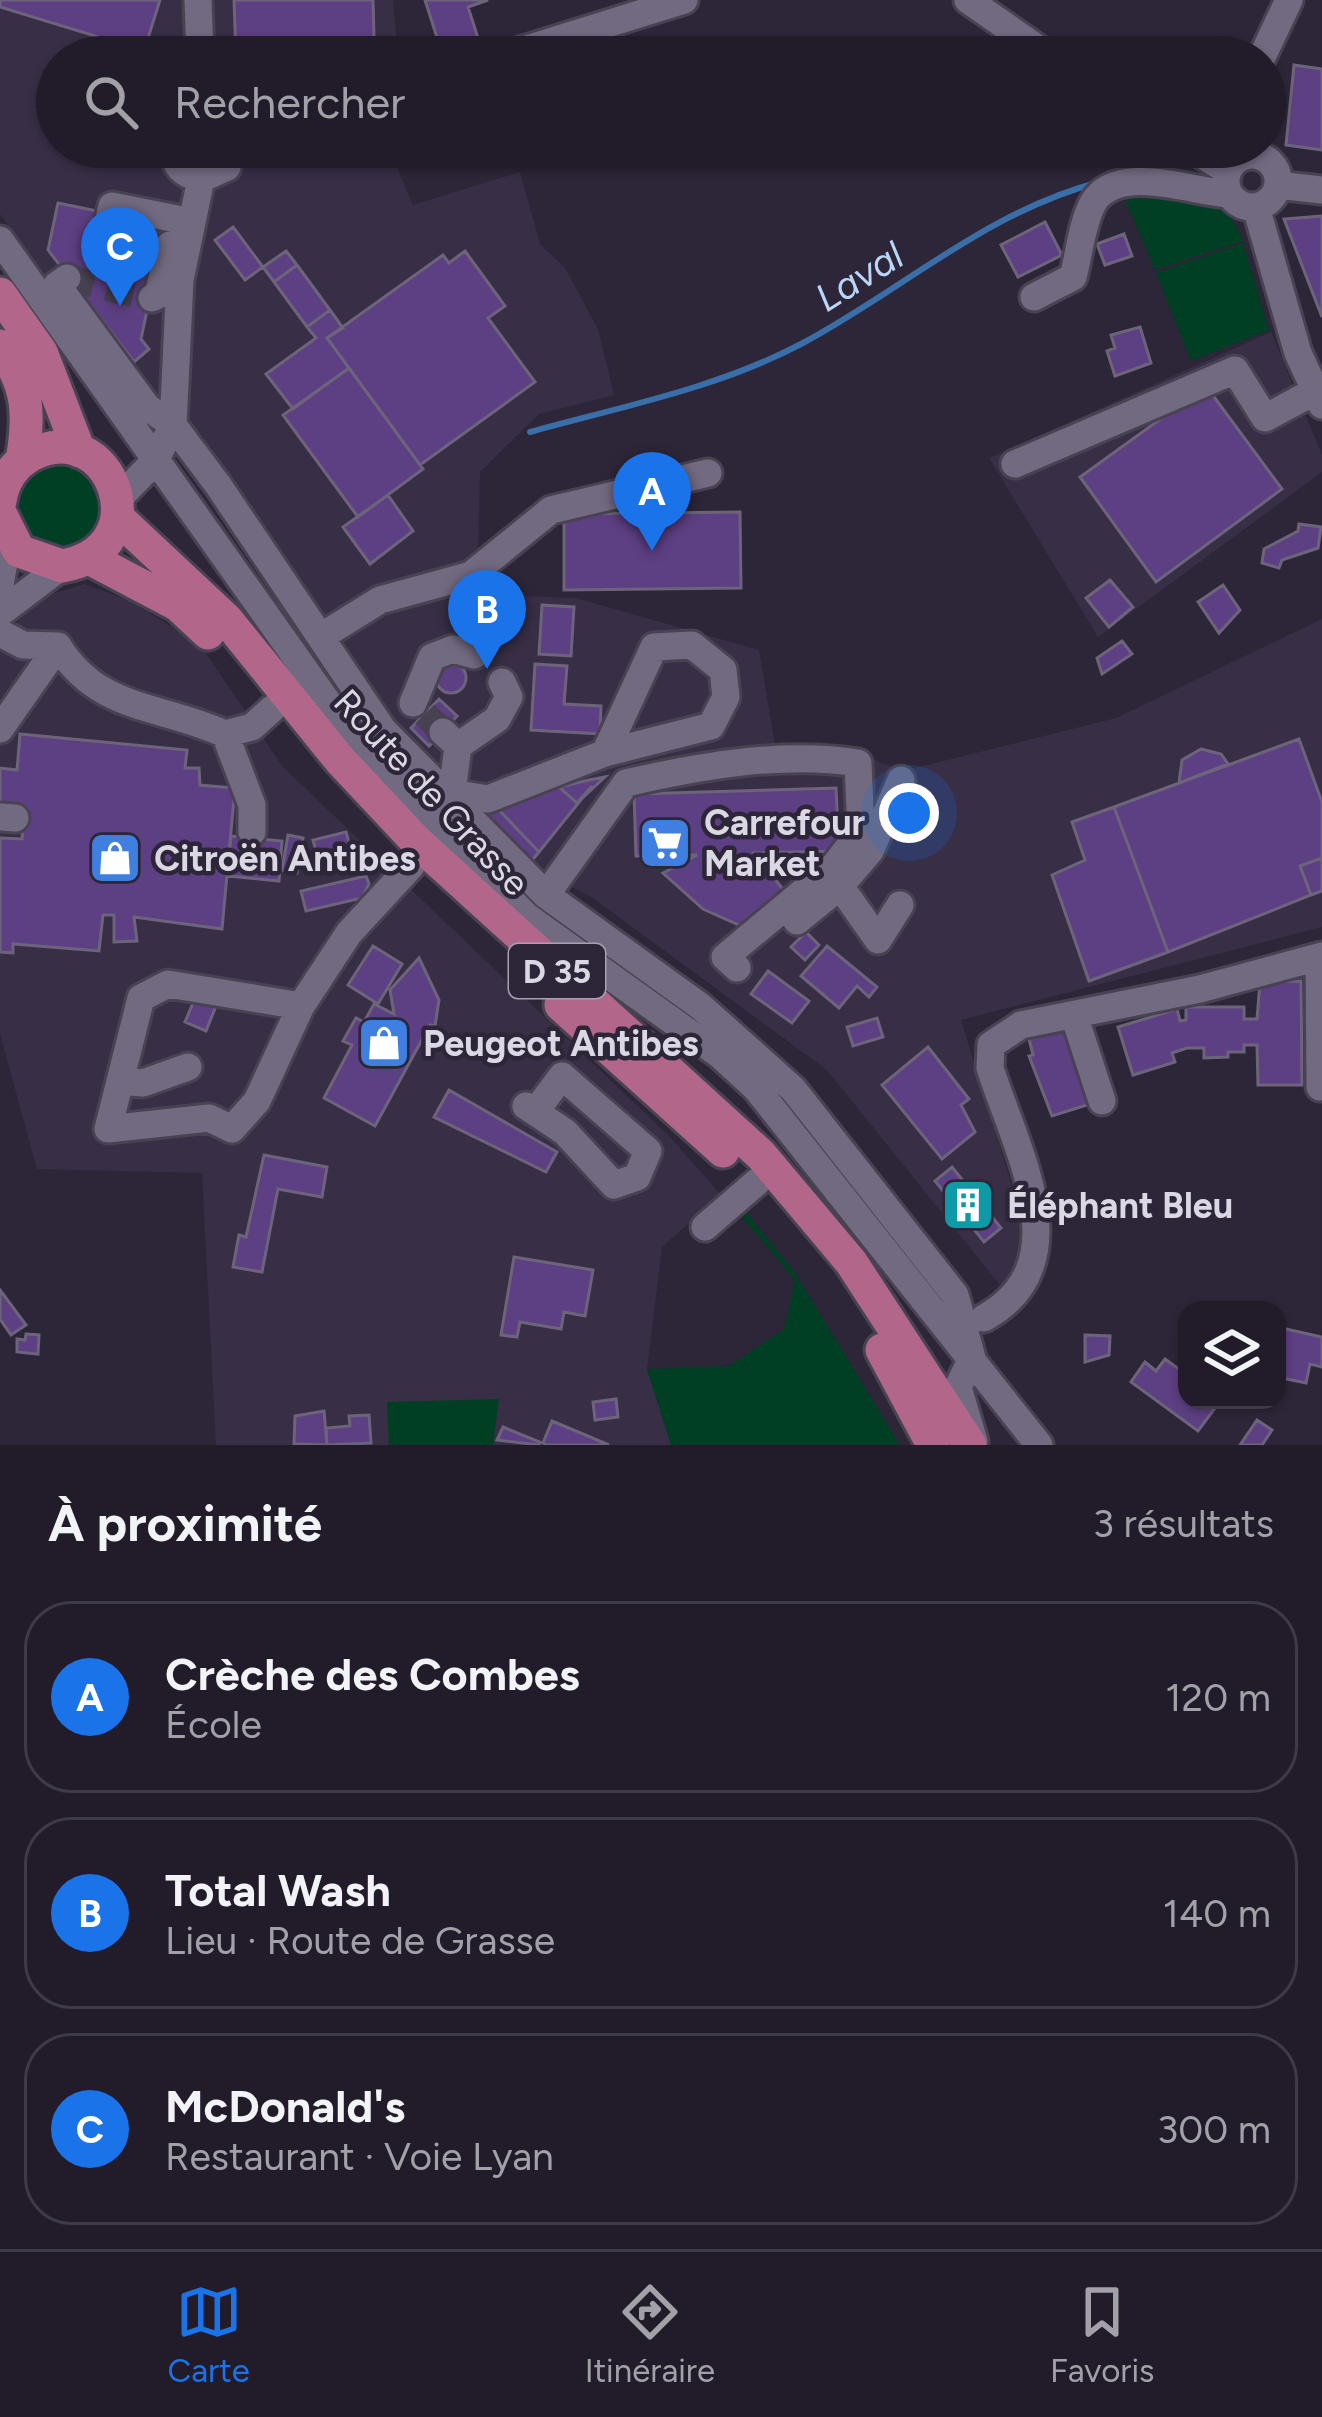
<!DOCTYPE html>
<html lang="fr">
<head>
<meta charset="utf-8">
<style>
	:root { --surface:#221c2a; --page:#2a2532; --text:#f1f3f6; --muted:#a2a1a8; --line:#3f3a47; --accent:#1a73e8 }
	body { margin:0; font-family:Figtree,sans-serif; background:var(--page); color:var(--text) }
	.controls { position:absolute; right:36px; bottom:36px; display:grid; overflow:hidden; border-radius:24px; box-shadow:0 3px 9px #0004 }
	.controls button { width:108px; height:108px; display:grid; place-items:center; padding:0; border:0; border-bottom:3px solid var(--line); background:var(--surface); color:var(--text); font:60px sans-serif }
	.you { position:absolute; left:909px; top:813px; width:42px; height:42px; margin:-30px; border:9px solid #fff; border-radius:50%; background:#1a73e8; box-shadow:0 0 0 18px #1a73e833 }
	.badge { display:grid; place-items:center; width:78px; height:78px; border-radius:50%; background:var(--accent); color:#fff; font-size:39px; font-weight:700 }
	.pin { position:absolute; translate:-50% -99px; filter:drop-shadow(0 3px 6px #0008) }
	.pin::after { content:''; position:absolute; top:63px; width:42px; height:36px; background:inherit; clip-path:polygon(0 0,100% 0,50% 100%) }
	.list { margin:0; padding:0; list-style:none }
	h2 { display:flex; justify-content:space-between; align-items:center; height:156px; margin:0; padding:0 48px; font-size:51px }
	h2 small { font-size:39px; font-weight:400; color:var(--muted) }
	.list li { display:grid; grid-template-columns:78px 1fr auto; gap:36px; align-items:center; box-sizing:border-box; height:192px; margin:0 24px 24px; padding:0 24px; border:3px solid var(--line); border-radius:48px }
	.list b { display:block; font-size:45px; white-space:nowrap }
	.list p { margin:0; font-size:39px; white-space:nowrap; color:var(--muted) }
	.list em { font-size:39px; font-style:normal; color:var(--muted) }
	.icon { flex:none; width:66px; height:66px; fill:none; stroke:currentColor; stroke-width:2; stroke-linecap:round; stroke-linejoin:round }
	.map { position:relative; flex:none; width:1322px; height:1445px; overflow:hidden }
	.search { position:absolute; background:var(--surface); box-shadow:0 3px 9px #0004; left:36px; right:36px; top:36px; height:132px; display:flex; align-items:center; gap:30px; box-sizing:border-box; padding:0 42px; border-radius:66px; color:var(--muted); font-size:45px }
	.sheet { height:804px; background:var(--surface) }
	nav { display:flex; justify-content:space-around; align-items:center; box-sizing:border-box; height:168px; border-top:3px solid var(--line); background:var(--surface); font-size:33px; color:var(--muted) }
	nav a { display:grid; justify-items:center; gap:6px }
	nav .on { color:var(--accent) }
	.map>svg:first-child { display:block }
	.built { fill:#382e46 }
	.green { fill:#003f23 }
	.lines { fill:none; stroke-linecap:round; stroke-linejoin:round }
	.stream { stroke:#396ea9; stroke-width:6 }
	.building { fill:#5d3f83; stroke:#6c647a; stroke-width:3 }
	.minor-tunnel { stroke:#474152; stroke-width:27; stroke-dasharray:27 14; stroke-linecap:butt }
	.minor-casing { stroke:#484252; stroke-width:33 }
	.major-casing { stroke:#484252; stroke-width:39 }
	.minor { stroke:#726a80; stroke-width:27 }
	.major { stroke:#b26689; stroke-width:33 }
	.labels { text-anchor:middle; stroke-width:9; stroke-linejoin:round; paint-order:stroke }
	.shield { fill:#2d2638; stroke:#a7a2b0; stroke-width:3 }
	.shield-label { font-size:33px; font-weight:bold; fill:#dbd7e3 }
	.street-label { font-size:36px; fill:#dbd7e3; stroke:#2d2638 }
	.poi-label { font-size:36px; font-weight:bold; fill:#dbd7e3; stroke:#2d2638; text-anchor:start }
	.water-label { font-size:39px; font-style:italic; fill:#b9d5f7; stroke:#2d2638 }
</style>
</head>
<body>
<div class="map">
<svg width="1322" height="1445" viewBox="0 0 1322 1445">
	<rect width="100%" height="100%" fill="#2d2638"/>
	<path class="built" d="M0,0H393L398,57H57V147H388L413,205L520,172L540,244L565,268L598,329L614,395L539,414L480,472L478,554L500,595L576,598L759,650L776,751L862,755L903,771L1116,718L1322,619V927L961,1020L1024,1225L1021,1269L1004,1290L827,1070L590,896L540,872L388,717L201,434L147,421L0,214Z
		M1271,332L1322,455V472L1098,637L989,458Z
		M84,584L131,601L201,646L283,767L670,1137L721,1195L662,1247L647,1369L671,1445H216L202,1173L37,1169L0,1034V648L33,600Z"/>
	<path class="green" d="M1122,192C1167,192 1228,189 1243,241L1155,270Z
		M1243,243L1269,330L1191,361L1156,273Z
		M14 507a44 44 0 1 1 88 0a44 44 0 1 1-88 0Z
		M741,1206L794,1271L900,1445H671L647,1369L729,1366L784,1329L795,1280L736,1210Z
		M499,1399L493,1445H389L387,1402Z"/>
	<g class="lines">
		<path class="stream" d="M530,432C620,407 718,388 801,344C901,291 987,211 1100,182"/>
	</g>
	<path class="building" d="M0,0H160L144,51L0,7Z
		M234,0H373L374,37L305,57H236Z
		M488,0L468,7L478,38L441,50L425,0Z
		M1294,65L1322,69V150L1286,145Z
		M58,203L165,225L141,339L149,349L134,362L48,250Z
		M1322,216V317L1284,219Z
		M1045,222L1062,255L1018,277L1001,245Z
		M233,227L263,267L245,280L215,240Z
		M1124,234L1132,256L1105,265L1097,244Z
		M286,251L297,265L274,282L263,267Z
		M465,251L505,306L488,318L535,382L420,465L327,338L443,255L449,263Z
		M297,265L330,310L307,327L274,282Z
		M330,310L343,328L327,338L349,368L293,409L266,374L316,338L307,327Z
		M1140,327L1151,363L1115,376L1107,351L1115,348L1111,335Z
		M349,368L423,469L358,517L283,415Z
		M1206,386L1282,489L1156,582L1080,477Z
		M388,495L413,531L370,564L343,527Z
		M740,512L741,588L564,590V514Z
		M1299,524L1321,527L1318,548L1282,560L1279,568L1262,563L1264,549L1298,531Z
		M1110,580L1133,607L1109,627L1086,598Z
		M1223,585L1240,610L1219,633L1198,602Z
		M542,605L574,607L571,656L539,654Z
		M1122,641L1132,654L1102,674L1097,658Z
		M436 678a15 15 0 1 1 30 0a15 15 0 1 1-30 0Z
		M535,664L567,666L564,704L601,706L600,734L531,730Z
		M439,699L457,716L429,746L411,728Z
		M20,734L187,750L185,768H199L200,785L235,788L222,929L134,917L137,941L114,942V915H103L99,951L13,944V953L0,952V838L22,839L24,807L0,804V768L17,770Z
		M1299,739L1322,802V858L1300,866L1311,895L1168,952L1114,807Z
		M1201,749L1221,754L1228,764L1179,783L1182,760Z
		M605,777L577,803L559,787L589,780Z
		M592,786L539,852L498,809L527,794L559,787L577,803Z
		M836,788L839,851L754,853L790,898L750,930L703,909L663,873L697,855L636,856L634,794Z
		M1114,807L1168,952L1089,981L1052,875L1085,860L1072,822Z
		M498,809L539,852L528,865L480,819Z
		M346,832L353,857L320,866L313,840Z
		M288,835L303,838L297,873L282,870Z
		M231,836L282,841L279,881L227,876Z
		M1322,858V891L1311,895L1300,866Z
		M366,876L369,884L362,898L306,911L301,891Z
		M806,932L819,945L805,960L791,947Z
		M373,946L402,964L378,1004L348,985Z
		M827,946L877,987L869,997L857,986L839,1008L801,976Z
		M419,958L439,1000L435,1026L430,1025L375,1126L324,1098L352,1045L343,1041L356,1018L364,1022L374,1004L394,1014L390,990Z
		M768,971L809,1001L792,1023L751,994Z
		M1301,981L1302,1085H1258L1257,1045H1244V1052H1228V1057L1204,1058V1048H1187L1172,1053L1175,1062L1133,1075L1118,1027L1177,1009L1180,1021L1186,1020V1007H1244V1019H1257L1260,982Z
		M195,998L216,1006L206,1031L185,1022Z
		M877,1018L883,1037L853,1046L847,1027Z
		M1066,1028L1090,1104L1052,1116L1029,1056L1033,1055L1029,1039Z
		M928,1047L969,1099L961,1105L975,1132L942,1159L882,1085Z
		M449,1090L557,1152L546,1172L434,1117Z
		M264,1155L327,1167L322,1197L278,1189L262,1272L233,1267L239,1235L246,1237Z
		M952,1167L1001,1228L984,1242L935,1181Z
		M514,1257L593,1270L585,1316L564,1312L561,1329L520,1322L517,1337L501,1335Z
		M0,1290L26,1325L11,1335L0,1319Z
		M1277,1327L1322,1337V1367L1310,1364L1306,1383L1277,1377Z
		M26,1334L39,1335L38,1354L17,1352V1339L25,1340Z
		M1085,1335L1110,1336L1109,1355L1085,1362Z
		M1165,1359L1187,1375V1400H1204L1215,1408L1198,1431L1131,1382L1145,1362L1156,1371Z
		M616,1399L618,1417L595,1420L593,1402Z
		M324,1411L327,1445L294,1444L295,1416Z
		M369,1415L371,1443L327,1445L326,1428L350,1426L349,1416Z
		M1257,1420L1272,1430L1262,1445H1240Z
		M552,1421L609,1445H547L543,1443Z
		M503,1427L540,1442L539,1445L497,1440Z"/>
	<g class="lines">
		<path class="minor-tunnel" d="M67,278L152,298
			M425,714L443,732"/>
		<g class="minor-casing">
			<path id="minor" d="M198,0L200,57
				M968,0L1050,57
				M501,57L684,0
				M1262,57L1289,0
				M172,147C175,167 182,174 201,179L227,167L232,147
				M1190,147L1228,171
				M1226 181a26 26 0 1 1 52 0a26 26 0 1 1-52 0Z
				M1278,185L1322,190
				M1256,207L1298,353L1322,405
				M105,238L112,206L192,222
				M0,240L351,735L526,916L720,1055L756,1088L1039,1445
				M67,278L57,285L147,407L173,425L218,485L383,730L546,895L700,1006L793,1089L955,1295L972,1358L958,1387L974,1441
				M1034,297L1073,277C1079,255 1082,223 1093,203C1118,162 1192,192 1229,194
				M152,298L158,295L170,245
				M1015,464L1235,370L1265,418L1315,391
				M118,499L155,461L173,425L180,280L201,179
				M0,585L8,539
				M0,613L62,566
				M0,633L23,645L58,646C99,712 160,704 225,734L252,727L272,709
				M322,636L380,600L471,575L551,510L708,473
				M413,703L432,657L453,649L474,655
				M0,729L58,646
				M443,732L458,746L452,793L446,799
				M225,734L252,805V832
				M458,746L497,719L509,697L502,682
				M452,793L488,799L605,753L711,726L726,697L723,670L692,645L654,647L605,753
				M0,817L15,818
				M840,886L870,851L901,780
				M546,895L626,783C700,766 783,751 858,763L861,831L835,865L725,957L737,968
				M797,921L840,886L878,940L900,905
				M1319,957L1320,1087
				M301,1006L257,1101L232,1129L209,1118L108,1129L141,998L168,984L301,1006L349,933L411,866
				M1074,1015L1102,1101
				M120,1081L143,1083L188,1067
				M526,1106L565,1132L614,1185L637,1177L648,1151L562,1076L535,1112
				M705,1227L757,1182
				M984,1318C1082,1264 1016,1150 990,1068L991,1045L1021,1025L1200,989L1322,956"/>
		</g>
		<g class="major-casing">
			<path id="major" d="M0,294L41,352L79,451
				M0,346C29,385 30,415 22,461
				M0,501C3,481 13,465 31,455C111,413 162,549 62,566L19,551L0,513
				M118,518L227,620L340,760L416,841L761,1155L851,1262L970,1445
				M89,558L178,605L208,633
				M561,1005L723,1151
				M882,1350L933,1445"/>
		</g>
		<use href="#minor" class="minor"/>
		<use href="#major" class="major"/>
	</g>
	<defs>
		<g id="supermarket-square" transform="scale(2.7)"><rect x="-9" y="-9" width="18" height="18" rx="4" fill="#3f7fe0" stroke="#2d2638"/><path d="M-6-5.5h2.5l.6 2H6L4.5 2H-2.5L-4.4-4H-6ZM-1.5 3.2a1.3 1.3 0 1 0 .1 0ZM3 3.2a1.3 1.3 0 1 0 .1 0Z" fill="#fff"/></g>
		<g id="shop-square" transform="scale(2.7)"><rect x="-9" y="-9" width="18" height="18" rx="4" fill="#3f7fe0" stroke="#2d2638"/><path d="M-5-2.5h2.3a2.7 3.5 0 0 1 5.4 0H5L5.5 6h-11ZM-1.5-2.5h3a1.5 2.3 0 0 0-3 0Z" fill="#fff"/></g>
		<g id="building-square" transform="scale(2.7)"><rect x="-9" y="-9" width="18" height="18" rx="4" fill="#0f9aa8" stroke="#2d2638"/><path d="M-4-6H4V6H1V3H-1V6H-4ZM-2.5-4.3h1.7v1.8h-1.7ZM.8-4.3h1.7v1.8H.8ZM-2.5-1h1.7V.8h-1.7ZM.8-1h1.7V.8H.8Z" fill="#fff"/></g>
	</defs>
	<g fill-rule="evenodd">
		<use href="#supermarket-square" x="665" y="843"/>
		<use href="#shop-square" x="115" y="858"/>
		<use href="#shop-square" x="384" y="1043"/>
		<use href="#building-square" x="968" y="1205"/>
	</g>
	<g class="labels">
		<rect class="shield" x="509" y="944" width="96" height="54" rx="9"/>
		<g class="shield-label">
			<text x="557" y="983">D 35</text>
		</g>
		<g class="street-label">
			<text transform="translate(432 792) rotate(47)" y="13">Route de Grasse</text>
		</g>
		<g class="poi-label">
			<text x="704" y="835">Carrefour<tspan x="704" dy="41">Market</tspan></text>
			<text x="154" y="871">Citroën Antibes</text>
			<text x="423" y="1056">Peugeot Antibes</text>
			<text x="1007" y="1218">Éléphant Bleu</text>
		</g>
		<g class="water-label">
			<text transform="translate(859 276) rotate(-32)" y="14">Laval</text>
		</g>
	</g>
</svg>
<div class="controls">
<button><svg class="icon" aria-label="layers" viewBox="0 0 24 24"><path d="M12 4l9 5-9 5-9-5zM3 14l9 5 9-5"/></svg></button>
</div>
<div class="you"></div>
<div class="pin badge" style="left:652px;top:551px">A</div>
<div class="pin badge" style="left:487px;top:669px">B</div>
<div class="pin badge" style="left:120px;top:306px">C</div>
<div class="search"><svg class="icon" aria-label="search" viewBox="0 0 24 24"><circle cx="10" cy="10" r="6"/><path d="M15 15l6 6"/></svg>Rechercher</div>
</div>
<section class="sheet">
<h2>À proximité<small>3 résultats</small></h2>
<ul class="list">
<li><span class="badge">A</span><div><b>Crèche des Combes</b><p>École</p></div><em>120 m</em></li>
<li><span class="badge">B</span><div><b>Total Wash</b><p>Lieu · Route de Grasse</p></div><em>140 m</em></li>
<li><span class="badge">C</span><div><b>McDonald's</b><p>Restaurant · Voie Lyan</p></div><em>300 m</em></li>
</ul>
</section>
<nav>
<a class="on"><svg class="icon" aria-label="map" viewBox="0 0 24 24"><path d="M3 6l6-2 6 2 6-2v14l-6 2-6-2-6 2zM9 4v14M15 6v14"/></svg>Carte</a>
<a><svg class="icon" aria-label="directions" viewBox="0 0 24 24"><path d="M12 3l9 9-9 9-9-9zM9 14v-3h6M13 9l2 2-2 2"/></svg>Itinéraire</a>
<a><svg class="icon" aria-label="saved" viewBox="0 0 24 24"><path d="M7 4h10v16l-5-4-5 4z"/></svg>Favoris</a>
</nav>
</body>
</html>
